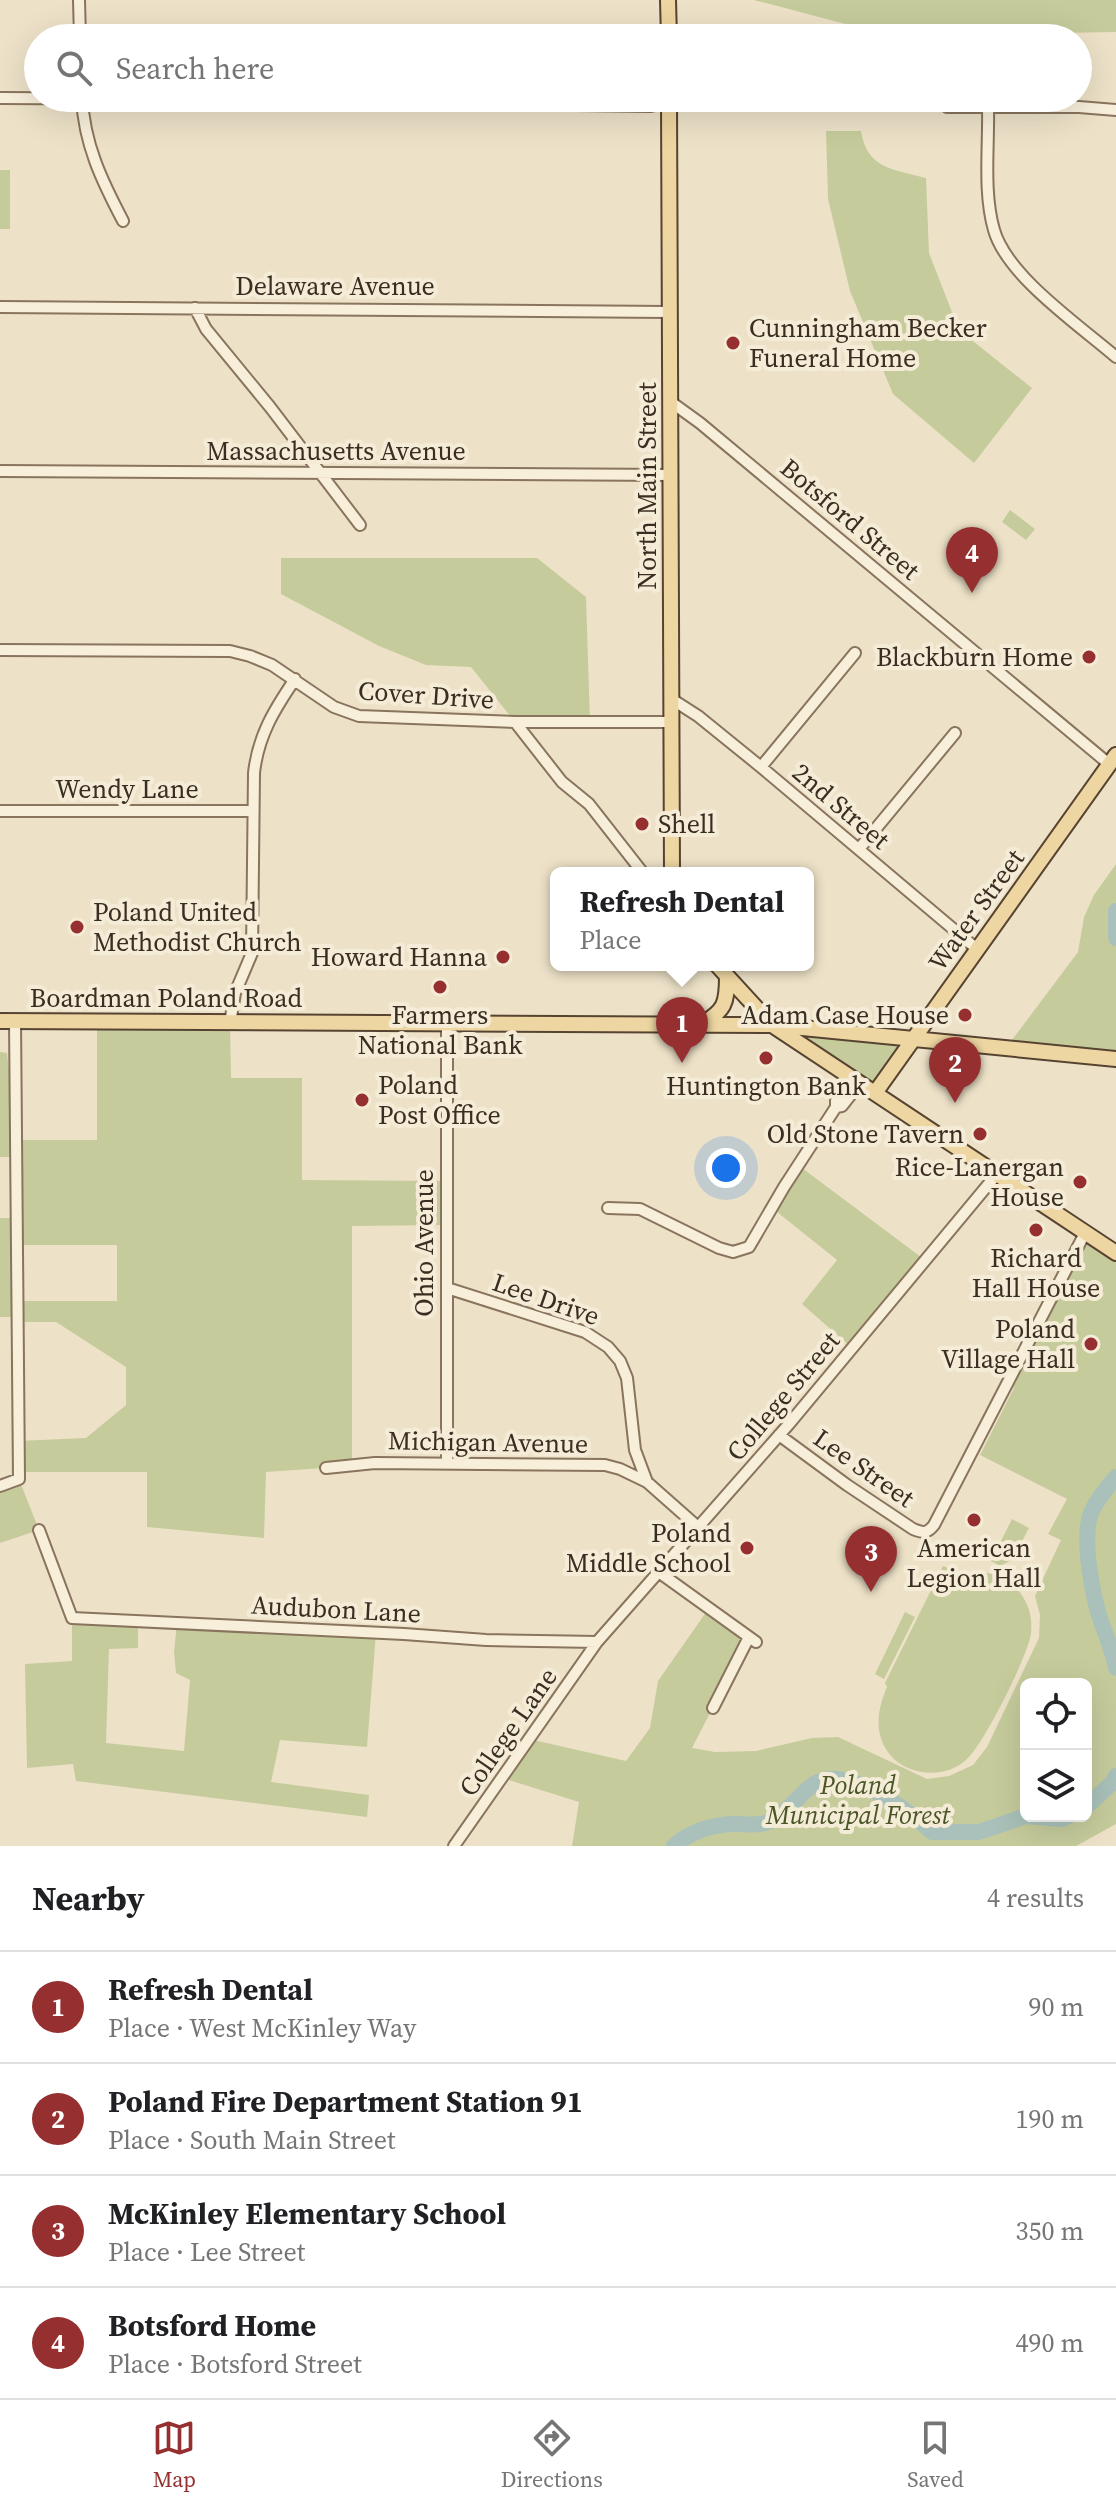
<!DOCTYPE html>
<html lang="en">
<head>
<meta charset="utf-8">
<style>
	:root { --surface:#fff; --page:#f6f6f6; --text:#202124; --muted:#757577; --line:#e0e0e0; --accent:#963030 }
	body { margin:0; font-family:"Source Serif 4",serif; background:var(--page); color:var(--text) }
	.controls { position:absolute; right:24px; bottom:24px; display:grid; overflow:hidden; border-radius:12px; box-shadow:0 8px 32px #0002 }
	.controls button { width:72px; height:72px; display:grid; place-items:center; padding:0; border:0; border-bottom:2px solid var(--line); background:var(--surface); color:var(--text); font:40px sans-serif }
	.you { position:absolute; left:726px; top:1168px; width:28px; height:28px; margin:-20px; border:6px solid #fff; border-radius:50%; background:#1a73e8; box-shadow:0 0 0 12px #1a73e833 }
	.badge { display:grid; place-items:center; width:52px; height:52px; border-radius:50%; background:var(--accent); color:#fff; font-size:26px; font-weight:700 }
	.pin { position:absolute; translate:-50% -66px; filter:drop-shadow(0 2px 4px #0008) }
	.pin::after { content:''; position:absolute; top:42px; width:28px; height:24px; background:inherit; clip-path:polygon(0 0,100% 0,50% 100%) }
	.popup { position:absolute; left:550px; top:867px; width:264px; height:104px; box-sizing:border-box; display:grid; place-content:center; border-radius:12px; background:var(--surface); filter:drop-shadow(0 2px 6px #0005); font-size:26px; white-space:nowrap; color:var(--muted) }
	.popup b { font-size:30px; color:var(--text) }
	.popup::after { content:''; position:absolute; left:50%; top:100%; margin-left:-16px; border:16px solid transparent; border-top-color:var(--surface) }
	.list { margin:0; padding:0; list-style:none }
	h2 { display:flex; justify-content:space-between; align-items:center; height:104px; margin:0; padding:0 32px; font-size:34px }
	h2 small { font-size:26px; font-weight:400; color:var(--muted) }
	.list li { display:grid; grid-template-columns:52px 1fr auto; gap:24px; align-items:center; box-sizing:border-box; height:112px; padding:0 32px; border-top:2px solid var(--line) }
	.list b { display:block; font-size:30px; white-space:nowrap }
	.list p { margin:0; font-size:26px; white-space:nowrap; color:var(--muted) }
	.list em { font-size:26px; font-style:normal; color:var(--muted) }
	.icon { flex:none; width:44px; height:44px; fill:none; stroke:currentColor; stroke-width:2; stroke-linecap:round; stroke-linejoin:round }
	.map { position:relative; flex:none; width:1116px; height:1846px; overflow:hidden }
	.search { position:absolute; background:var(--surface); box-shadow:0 8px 32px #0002; left:24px; right:24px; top:24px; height:88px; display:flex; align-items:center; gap:20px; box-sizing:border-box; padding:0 28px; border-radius:44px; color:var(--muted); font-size:30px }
	.sheet { height:552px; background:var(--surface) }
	nav { display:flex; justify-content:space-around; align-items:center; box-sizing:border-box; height:112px; border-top:2px solid var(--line); background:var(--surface); font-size:22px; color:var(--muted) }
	nav a { display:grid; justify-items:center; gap:4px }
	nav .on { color:var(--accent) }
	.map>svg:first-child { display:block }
	.green { fill:#c6cb9c; fill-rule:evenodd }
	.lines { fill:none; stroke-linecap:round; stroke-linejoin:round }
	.river { stroke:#a9c1ba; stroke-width:16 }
	.minor-casing { stroke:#89745d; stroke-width:14 }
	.major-casing { stroke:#574331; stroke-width:18 }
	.minor { stroke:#f8efdb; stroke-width:10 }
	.major { stroke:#eed6a2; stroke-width:14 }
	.poi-dot { fill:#963030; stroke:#f5ecd7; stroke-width:3 }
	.labels { text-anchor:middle; stroke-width:8; stroke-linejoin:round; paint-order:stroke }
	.street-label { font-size:26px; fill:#3a2d21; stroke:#f5ecd7 }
	.poi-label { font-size:26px; fill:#3a2d21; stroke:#f5ecd7; text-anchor:end }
	.park-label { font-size:26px; font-style:italic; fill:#4a5528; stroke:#f5ecd7 }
</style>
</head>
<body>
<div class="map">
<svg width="1116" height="1846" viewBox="0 0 1116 1846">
	<rect width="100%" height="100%" fill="#ede2c8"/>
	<path class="green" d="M754,0H1116V32L891,36Z
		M826,131H861C867,169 893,169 926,178L929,253L959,330L1032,388L974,463L893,394L850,291L828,199Z
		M0,170H10V229H0Z
		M1010,510L1035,529L1026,540L1002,522Z
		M281,558H537L586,597L590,722H515L471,667L426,665L379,646L281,594Z
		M1116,864V1059L1006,1048L1078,952L1084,917L1094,895Z
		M97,1022L230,1023L231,1078H302V1180L446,1181V1225L352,1226V1466L266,1472L264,1538L147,1527V1472H19L18,1441L86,1438L126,1405V1367L56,1322H17L16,1317H0V1218H15V1157H0V1052L7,1053L16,1140H97ZM16,1245H117V1301H17Z
		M772,1025L913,1039L875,1093Z
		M798,1165L925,1260L852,1348L802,1304L837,1260L772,1208Z
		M1085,1233L1116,1253V1824L1076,1846H572L579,1802L502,1778L529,1739L626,1761L650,1728L658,1681L709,1608L749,1637L692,1748L715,1752L756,1751L812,1738L838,1737L927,1779L949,1776L973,1765L987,1747L1039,1638L1040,1615L1035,1596L1061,1540L1048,1534L1067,1499L980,1455L1014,1388L1007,1383ZM1026,1684H1086V1816H1026Z
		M19,1479L39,1530L0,1543V1486Z
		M1012,1519L1029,1528L1012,1560L1000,1566L991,1561Z
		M943,1566L953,1570L948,1582C958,1578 967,1573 977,1572C1010,1572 1035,1600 1031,1633C1029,1654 984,1743 968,1758C948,1779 910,1777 891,1756C873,1735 877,1710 887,1687L885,1683Z
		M905,1612L915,1617L884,1679L875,1674Z
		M72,1618L138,1621V1648L109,1649L106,1743L184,1751L190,1680L176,1673L174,1652L177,1623L376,1633L367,1747L280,1740L271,1782L369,1795L367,1817L76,1781L73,1764L27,1768L25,1664L72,1661Z"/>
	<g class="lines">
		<path class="river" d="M1116,911V938
			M1116,1477C1106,1489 1097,1499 1091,1513C1082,1536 1091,1584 1097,1608C1102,1628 1112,1646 1116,1668
			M1086,1807L1112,1783L1116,1776
			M674,1846C690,1831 714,1824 736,1824C744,1824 753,1825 760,1824C783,1821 796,1796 814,1784C846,1763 909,1811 932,1832H979L1026,1816L1061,1819L1069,1816"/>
		<g class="minor-casing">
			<path id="minor" d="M79,0L80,38
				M0,98L558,101L573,98
				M82,98C84,144 102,181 123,221
				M564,103L575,105L651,106L669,102
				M947,107H1079L1116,110
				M988,107C989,147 983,192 994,230C1007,276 1079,325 1116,357
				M0,307L670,312
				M195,308L206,329L270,407L360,525
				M671,402L700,423L1109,764
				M0,471L671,475
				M0,650L230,651L250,656L272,665L334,707L359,716L515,722H673
				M673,700L698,716L761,767L977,949
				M515,722L562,782L589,804L643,873
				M761,767L855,653
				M0,811H253
				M859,849L955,733
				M447,1022V1464
				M230,1023L235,993L252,953L254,773C258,736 274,710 295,679
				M836,1107L842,1106L860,1083
				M608,1208L640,1209L719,1248L733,1252L749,1247L784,1187L836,1107V1101L851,1077
				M447,1288L585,1332L608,1347L620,1361L627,1378L635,1450L647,1482L699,1528
				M779,1435L847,1485L913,1529C923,1533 927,1534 934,1525L1085,1233
				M326,1468L375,1463L605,1465L620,1469L647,1482
				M0,1486L19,1479L15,1021
				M39,1530L72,1618L404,1634L486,1640L597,1642
				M660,1573L756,1642
				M713,1708L749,1637
				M454,1846L597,1642L789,1424L997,1174"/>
		</g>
		<g class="major-casing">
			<path id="major" d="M668,0L669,38
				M669,98L672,873
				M717,965L772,1025L1116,1253
				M0,1021L772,1025L1116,1059
				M701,1025C725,1010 727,1004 727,976
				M875,1093L1116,755"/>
		</g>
		<use href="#minor" class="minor"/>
		<use href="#major" class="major"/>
	</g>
	<g class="poi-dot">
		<circle cx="733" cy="343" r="8"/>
		<circle cx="1089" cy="657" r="8"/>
		<circle cx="642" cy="824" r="8"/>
		<circle cx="77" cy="927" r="8"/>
		<circle cx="503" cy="957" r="8"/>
		<circle cx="440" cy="987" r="8"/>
		<circle cx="965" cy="1015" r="8"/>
		<circle cx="766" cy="1058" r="8"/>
		<circle cx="362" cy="1100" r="8"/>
		<circle cx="980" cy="1134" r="8"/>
		<circle cx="1080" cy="1182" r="8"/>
		<circle cx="1036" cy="1230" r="8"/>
		<circle cx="1091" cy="1344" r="8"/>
		<circle cx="974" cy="1520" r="8"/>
		<circle cx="747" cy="1548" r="8"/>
	</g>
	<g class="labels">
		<g class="street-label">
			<text x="335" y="295">Delaware Avenue</text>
			<text x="336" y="460">Massachusetts Avenue</text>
			<text transform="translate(647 486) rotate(-90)" y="9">North Main Street</text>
			<text transform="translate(850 519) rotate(40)" y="9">Botsford Street</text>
			<text transform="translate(426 695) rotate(4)" y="9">Cover Drive</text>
			<text x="127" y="798">Wendy Lane</text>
			<text transform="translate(841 806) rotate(40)" y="9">2nd Street</text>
			<text transform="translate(976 910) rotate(-54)" y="9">Water Street</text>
			<text x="166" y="1007">Boardman Poland Road</text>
			<text transform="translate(424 1243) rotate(-90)" y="9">Ohio Avenue</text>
			<text transform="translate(546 1299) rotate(19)" y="9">Lee Drive</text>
			<text transform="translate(783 1396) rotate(-50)" y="9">College Street</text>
			<text transform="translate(488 1442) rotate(1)" y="9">Michigan Avenue</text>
			<text transform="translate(864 1468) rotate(35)" y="9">Lee Street</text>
			<text transform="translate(336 1609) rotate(3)" y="9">Audubon Lane</text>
			<text transform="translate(508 1732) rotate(-55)" y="9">College Lane</text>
		</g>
		<g class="poi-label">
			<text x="749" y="337" text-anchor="start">Cunningham Becker<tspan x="749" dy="30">Funeral Home</tspan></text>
			<text x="1073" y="666">Blackburn Home</text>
			<text x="658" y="833" text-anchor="start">Shell</text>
			<text x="93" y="921" text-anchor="start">Poland United<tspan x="93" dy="30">Methodist Church</tspan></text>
			<text x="487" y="966">Howard Hanna</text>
			<text x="440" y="1024" text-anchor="middle">Farmers<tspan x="440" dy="30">National Bank</tspan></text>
			<text x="949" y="1024">Adam Case House</text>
			<text x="378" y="1094" text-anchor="start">Poland<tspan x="378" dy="30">Post Office</tspan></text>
			<text x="766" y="1095" text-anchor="middle">Huntington Bank</text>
			<text x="964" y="1143">Old Stone Tavern</text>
			<text x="1064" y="1176">Rice-Lanergan<tspan x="1064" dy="30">House</tspan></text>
			<text x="1036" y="1267" text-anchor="middle">Richard<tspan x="1036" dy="30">Hall House</tspan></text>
			<text x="1075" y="1338">Poland<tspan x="1075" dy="30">Village Hall</tspan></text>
			<text x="731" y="1542">Poland<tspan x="731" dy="30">Middle School</tspan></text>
			<text x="974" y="1557" text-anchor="middle">American<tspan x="974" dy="30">Legion Hall</tspan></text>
		</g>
		<g class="park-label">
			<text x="858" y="1794">Poland<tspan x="858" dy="30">Municipal Forest</tspan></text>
		</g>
	</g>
</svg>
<div class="controls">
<button><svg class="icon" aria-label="locate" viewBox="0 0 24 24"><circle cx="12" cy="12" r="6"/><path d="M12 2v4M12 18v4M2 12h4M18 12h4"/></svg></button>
<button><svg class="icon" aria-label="layers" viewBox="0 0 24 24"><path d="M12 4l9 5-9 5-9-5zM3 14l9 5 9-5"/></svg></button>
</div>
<div class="you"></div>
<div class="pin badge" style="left:682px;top:1063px">1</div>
<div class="popup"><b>Refresh Dental</b>Place</div>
<div class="pin badge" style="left:955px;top:1103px">2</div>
<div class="pin badge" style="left:871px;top:1592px">3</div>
<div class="pin badge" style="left:972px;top:593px">4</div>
<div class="search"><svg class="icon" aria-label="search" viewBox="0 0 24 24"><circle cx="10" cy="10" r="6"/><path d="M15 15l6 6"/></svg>Search here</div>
</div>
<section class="sheet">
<h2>Nearby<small>4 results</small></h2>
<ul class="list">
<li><span class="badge">1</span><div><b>Refresh Dental</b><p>Place · West McKinley Way</p></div><em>90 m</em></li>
<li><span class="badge">2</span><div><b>Poland Fire Department Station 91</b><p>Place · South Main Street</p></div><em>190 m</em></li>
<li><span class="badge">3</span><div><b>McKinley Elementary School</b><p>Place · Lee Street</p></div><em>350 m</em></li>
<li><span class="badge">4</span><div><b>Botsford Home</b><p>Place · Botsford Street</p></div><em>490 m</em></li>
</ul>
</section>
<nav>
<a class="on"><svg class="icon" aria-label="map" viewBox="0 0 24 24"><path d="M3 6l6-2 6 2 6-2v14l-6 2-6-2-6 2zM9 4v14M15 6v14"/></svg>Map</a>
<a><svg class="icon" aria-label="directions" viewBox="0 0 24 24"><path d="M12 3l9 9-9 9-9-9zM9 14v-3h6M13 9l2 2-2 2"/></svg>Directions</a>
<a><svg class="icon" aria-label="saved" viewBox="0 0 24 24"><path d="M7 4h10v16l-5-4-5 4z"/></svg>Saved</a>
</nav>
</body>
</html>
